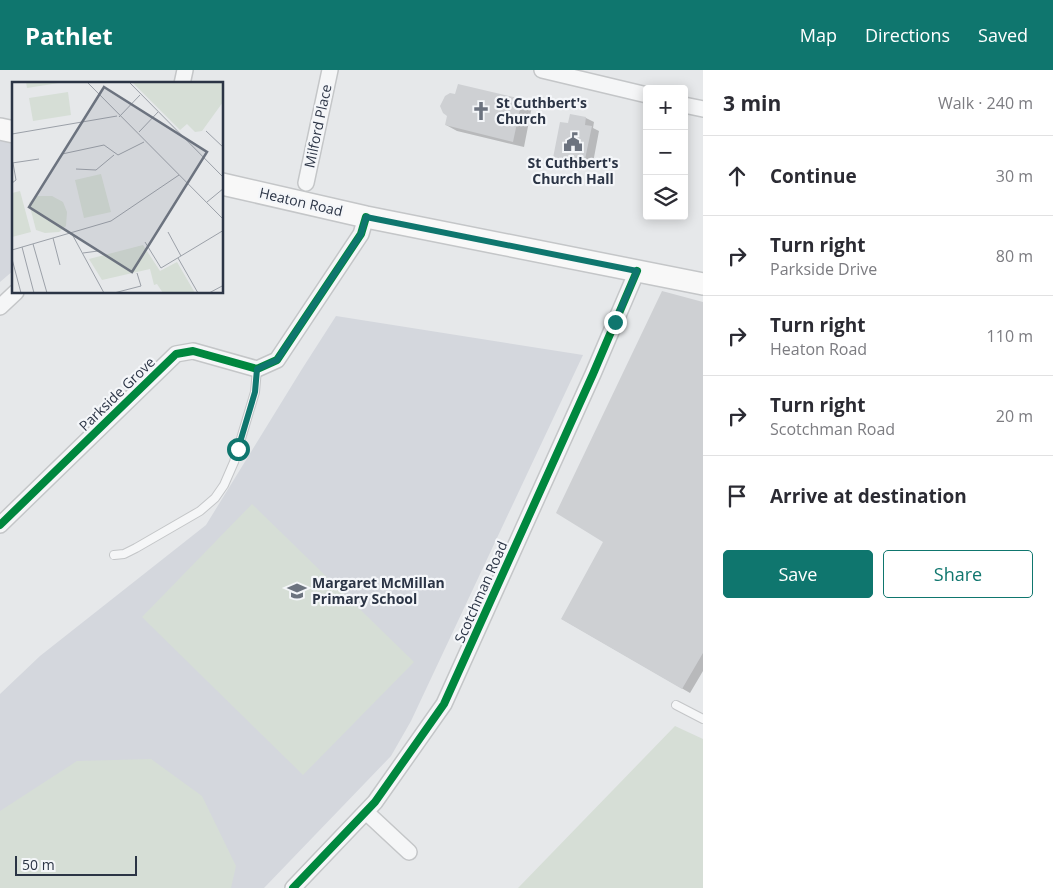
<!DOCTYPE html>
<html lang="en">
<head>
<meta charset="utf-8">
<style>
	:root { --surface:#fff; --page:#f2f2f3; --text:#2b2b33; --muted:#7c7c81; --line:#e1e1e2; --accent:#0f766e }
	body { margin:0; font-family:"Open Sans",sans-serif; background:var(--page); color:var(--text) }
	.controls { position:absolute; right:15px; top:15px; display:grid; overflow:hidden; border-radius:5px; box-shadow:0 2px 12px #0003 }
	.controls button { width:45px; height:45px; display:grid; place-items:center; padding:0; border:0; border-bottom:1px solid var(--line); background:var(--surface); color:var(--text); font:25px sans-serif }
	.scale { position:absolute; left:15px; bottom:12px; width:122px; box-sizing:border-box; padding-left:5px; border:2px solid #2b3445; border-top:0; font-size:14px; line-height:18px; white-space:nowrap; color:#2b3445; -webkit-text-stroke:4px #f4f6f9; paint-order:stroke }
	.stop { position:absolute; width:15px; height:15px; margin:-11px; border:4px solid #0f766e; border-radius:50%; background:#fff }
	.stop.end { background:#0f766e; border-color:#fff; box-shadow:0 1px 5px #0008 }
	.list { margin:0; padding:0; list-style:none }
	h2 { display:flex; justify-content:space-between; align-items:center; height:65px; margin:0; padding:0 20px; font-size:21px }
	h2 small { font-size:16px; font-weight:400; color:var(--muted) }
	.list li { display:grid; grid-template-columns:32px 1fr auto; gap:15px; align-items:center; box-sizing:border-box; height:80px; padding:0 20px; border-top:1px solid var(--line) }
	.list b { display:block; font-size:19px; white-space:nowrap }
	.list p { margin:0; font-size:16px; white-space:nowrap; color:var(--muted) }
	.list em { font-size:16px; font-style:normal; color:var(--muted) }
	.actions { display:flex; gap:10px; padding:15px 20px }
	.actions a { flex:1; padding:11px 0; border:1px solid var(--accent); border-radius:5px; text-align:center; font-size:18px; color:var(--accent) }
	.actions .main { background:var(--accent); color:#fff }
	.icon { flex:none; width:28px; height:28px; fill:none; stroke:currentColor; stroke-width:2; stroke-linecap:round; stroke-linejoin:round }
	.map { position:relative; flex:none; width:703px; height:818px; overflow:hidden }
	header { display:flex; align-items:center; gap:30px; box-sizing:border-box; height:70px; padding:0 25px; background:var(--accent); color:#fff }
	header strong { font-size:24px }
	nav { display:flex; gap:28px; margin-inline-start:auto; font-size:18px }
	main { display:flex }
	aside { flex:1; background:var(--surface) }
	.map>svg:first-child { display:block }
	.built { fill:#d4d7dd }
	.green { fill:#d6ded6 }
	.shadow { fill:#0003 }
	.building { fill:#ced0d3 }
	.lines { fill:none; stroke-linecap:round; stroke-linejoin:round }
	.lane-casing { stroke:#c4c6c8; stroke-width:10 }
	.street-casing { stroke:#c4c6c8; stroke-width:18 }
	.secondary-casing { stroke:#c4c6c8; stroke-width:24 }
	.lane { stroke:#f5f6f7; stroke-width:8 }
	.street { stroke:#f5f6f7; stroke-width:15 }
	.secondary { stroke:#f8f8f8; stroke-width:21 }
	.cycleway-casing { stroke:#f4f6f9; stroke-width:11 }
	.cycleway { stroke:#00873e; stroke-width:8 }
	.route { stroke:#0f766e; stroke-width:6 }
	.labels { text-anchor:middle; stroke-width:4.5; stroke-linejoin:round; paint-order:stroke }
	.poi-label { font-size:14px; font-weight:bold; fill:#2b3445; stroke:#f4f6f9; text-anchor:start }
	.street-label { font-size:14px; fill:#2b3445; stroke:#f4f6f9 }
	.inset-road { fill:none; stroke:#9ba0a8; stroke-width:1 }
	.view { fill:#6c737f; fill-opacity:0.15; stroke:#6c737f; stroke-width:2.5 }
	.inset-edge { fill:none; stroke:#2b3445; stroke-width:2.5 }
</style>
</head>
<body>
<header>
<strong>Pathlet</strong>
<nav><a>Map</a><a>Directions</a><a>Saved</a></nav>
</header>
<main>
<div class="map">
<svg width="703" height="818" viewBox="0 0 703 818">
	<rect width="100%" height="100%" fill="#e6e8ea"/>
	<path class="built" d="M0,70L14,74V200L0,212Z
		M336,246L583,285L411,651L391,686L264,818H0V624L40,586L206,455L302,299Z"/>
	<path class="green" d="M252,434L414,592L303,705L142,547Z
		M675,656L703,669V818H518Z
		M151,689L202,726L236,796L231,818H0V741L77,691Z"/>
	<path class="shadow" d="M521,30L532,36L524,77L457,61L446,55Z
		M571,45L586,48L594,52L593,58L599,61L592,98L563,92L555,87L569,55Z
		M703,233V601L690,623L562,549L605,472Z"/>
	<path class="building" d="M458,14L522,29L513,72L445,55L447,46L443,43L440,36L445,26L450,23L455,24Z
		M570,44L586,47L585,55L592,56L584,94L553,88L560,52L568,53Z
		M662,221L703,232V583L682,619L561,549L603,472L556,443Z"/>
	<g class="lines">
		<g class="lane-casing">
			<path id="lane" d="M114,485L124,484L136,478L200,441L215,428L224,415L234,392L255,322L257,299
				M676,635L703,649"/>
		</g>
		<g class="street-casing">
			<path id="street" d="M542,0L647,25
				M182,14L185,0
				M684,35L703,39
				M306,113L330,0
				M0,237L16,222
				M0,455L176,284L193,281L257,299L277,290L361,164L366,147
				M366,742L409,782
				M293,818L375,732L444,634L593,304L637,201"/>
		</g>
		<g class="secondary-casing">
			<path id="secondary" d="M0,59L14,62
				M222,114L366,147L703,214"/>
		</g>
		<use href="#lane" class="lane"/>
		<use href="#street" class="street"/>
		<use href="#secondary" class="secondary"/>
		<g class="cycleway-casing">
			<path id="cycleway" d="M0,455L176,284L193,281L257,299L277,290L361,164L366,147
				M293,818L375,732L444,634L593,304L637,201"/>
		</g>
		<use href="#cycleway" class="cycleway"/>
	</g>
	<g class="lines">
		<path class="route" d="M238,379L255,322L257,299L277,290L361,164L366,147L637,201L615,252"/>
	</g>
	<defs>
		<g id="church-bare" transform="scale(1.5)"><path d="M-1.2-6h2.4v3.5h3.3v2.4h-3.3V6h-2.4V-.1h-3.3v-2.4h3.3Z" fill="#6c737f" stroke="#f4f6f9" stroke-width="2.5" paint-order="stroke"/></g>
		<g id="civic-bare" transform="scale(1.5)"><path d="M-.6-6.5H3V-4.5H.6V-3L4-1V1h2V6H-6V1h2V-1L-.6-3ZM-1.2 2.5V6h2.4V2.5Z" fill="#6c737f" stroke="#f4f6f9" stroke-width="2.5" paint-order="stroke"/></g>
		<g id="school-bare" transform="scale(1.5)"><path d="M0-5L7-2L0 1L-7-2ZM-4 1L0 2.5L4 1V4Q0 6-4 4Z" fill="#6c737f" stroke="#f4f6f9" stroke-width="2.5" paint-order="stroke"/></g>
	</defs>
	<g fill-rule="evenodd">
		<use href="#church-bare" x="481" y="41"/>
		<use href="#civic-bare" x="573" y="72"/>
		<use href="#school-bare" x="297" y="521"/>
	</g>
	<g class="labels">
		<g class="poi-label">
			<text x="496" y="38">St Cuthbert's<tspan x="496" dy="16">Church</tspan></text>
			<text x="573" y="98" text-anchor="middle">St Cuthbert's<tspan x="573" dy="16">Church Hall</tspan></text>
			<text x="312" y="518">Margaret McMillan<tspan x="312" dy="16">Primary School</tspan></text>
		</g>
		<g class="street-label">
			<text transform="translate(318 56) rotate(-78)" y="5">Milford Place</text>
			<text transform="translate(301 132) rotate(13)" y="5">Heaton Road</text>
			<text transform="translate(117 324) rotate(-44)" y="5">Parkside Grove</text>
			<text transform="translate(481 522) rotate(-66)" y="5">Scotchman Road</text>
		</g>
	</g>
	<g transform="translate(12 12)">
		<rect width="211" height="211" fill="#e6e8ea"/>
		<path d="M14,0H53L15,6ZM120,0H211V20L190,49L183,50L175,42L168,48ZM56,10L59,33L21,39L17,16ZM89,92L99,130L72,136L63,98ZM8,109L19,150L0,155V111ZM24,114H40L51,120L55,130L54,144L47,150L33,151L24,148L17,121ZM131,163L148,189L165,180L183,211H151L145,202L142,203L138,187L90,198L77,177Z" fill="#d6ded6"/>
		<path class="inset-road" d="M75,0L212,138M117,0L212,96M107,35L128,13M194,49L212,66M127,50L146,30M0,52L105,34M50,72L92,63L106,73L132,60M0,81L27,77M64,87L84,88L102,73M0,101L4,98L1,81M195,120L212,106M156,150L169,174M60,152L92,211M41,156L48,183M133,160L149,186L212,148M21,162L35,211M10,165L22,211M0,168L99,139L167,93M71,171L86,169M166,176L186,211M0,177L9,211M102,211L129,204L125,191M197,211L212,203"/>
		<path class="view" d="M92,5L195,70L120,190L17,125Z"/>
		<rect width="211" height="211" class="inset-edge"/>
	</g>
</svg>
<div class="controls">
<button>+</button>
<button>−</button>
<button><svg class="icon" aria-label="layers" viewBox="0 0 24 24"><path d="M12 4l9 5-9 5-9-5zM3 14l9 5 9-5"/></svg></button>
</div>
<div class="scale">50 m</div>
<div class="stop" style="left:238px;top:379px"></div>
<div class="stop end" style="left:615px;top:252px"></div>
</div>
<aside>
<h2>3 min<small>Walk · 240 m</small></h2>
<ul class="list">
<li><svg class="icon" aria-label="ahead" viewBox="0 0 24 24"><path d="M12 20V5M6 11l6-6 6 6"/></svg><div><b>Continue</b></div><em>30 m</em></li>
<li><svg class="icon" aria-label="right" viewBox="0 0 24 24"><path d="M7 20v-9h11M14 6l5 5-5 5"/></svg><div><b>Turn right</b><p>Parkside Drive</p></div><em>80 m</em></li>
<li><svg class="icon" aria-label="right" viewBox="0 0 24 24"><path d="M7 20v-9h11M14 6l5 5-5 5"/></svg><div><b>Turn right</b><p>Heaton Road</p></div><em>110 m</em></li>
<li><svg class="icon" aria-label="right" viewBox="0 0 24 24"><path d="M7 20v-9h11M14 6l5 5-5 5"/></svg><div><b>Turn right</b><p>Scotchman Road</p></div><em>20 m</em></li>
<li><svg class="icon" aria-label="arrive" viewBox="0 0 24 24"><path d="M6 21V4h12l-3 4 3 4H6"/></svg><div><b>Arrive at destination</b></div></li>
</ul>
<div class="actions"><a class="main">Save</a><a>Share</a></div>
</aside>
</main>
</body>
</html>
